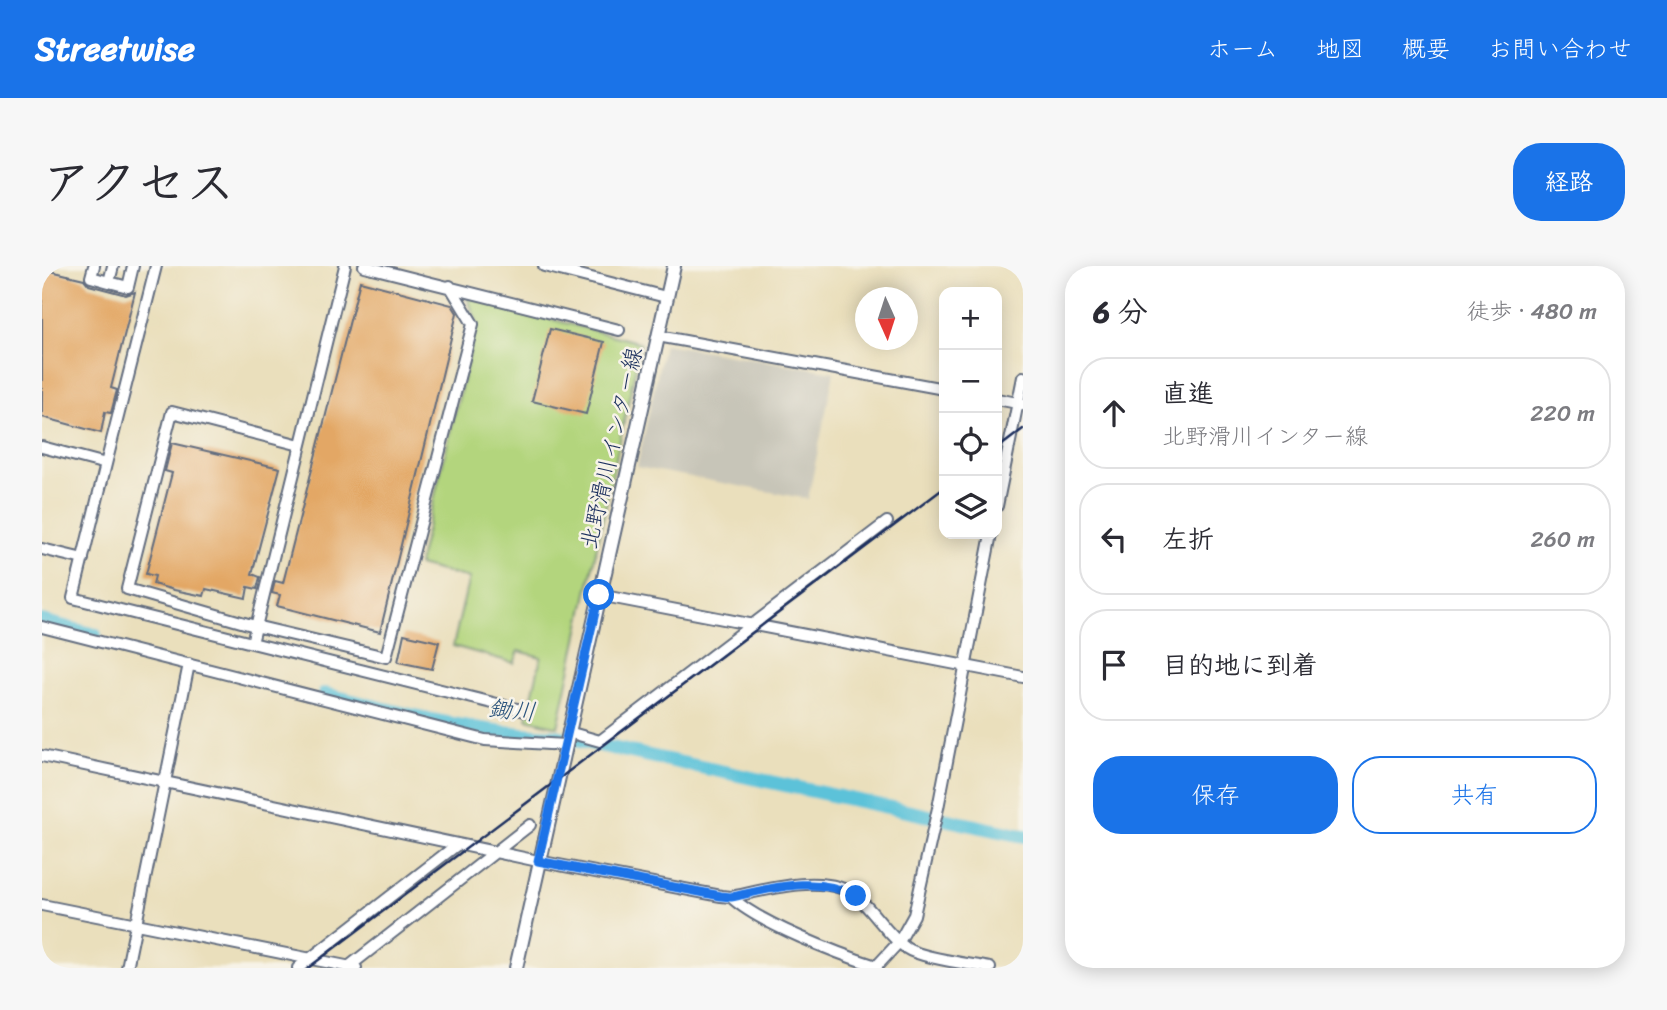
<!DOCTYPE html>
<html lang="ja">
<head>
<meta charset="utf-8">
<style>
	:root { --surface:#fff; --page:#f7f7f7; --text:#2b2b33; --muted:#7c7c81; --line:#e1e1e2; --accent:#1a73e8 }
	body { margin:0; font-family:Sriracha,"Klee One",sans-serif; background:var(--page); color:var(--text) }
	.controls { position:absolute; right:21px; top:21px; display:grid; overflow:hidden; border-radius:14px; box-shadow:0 4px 18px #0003 }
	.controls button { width:63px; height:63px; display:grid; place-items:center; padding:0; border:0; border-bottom:2px solid var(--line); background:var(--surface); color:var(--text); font:35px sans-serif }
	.compass { position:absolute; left:813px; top:21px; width:63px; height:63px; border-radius:50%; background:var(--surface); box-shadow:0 4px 18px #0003; rotate:177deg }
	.stop { position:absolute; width:21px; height:21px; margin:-16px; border:5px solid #1a73e8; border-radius:50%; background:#fff }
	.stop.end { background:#1a73e8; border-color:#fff; box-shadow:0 2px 7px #0008 }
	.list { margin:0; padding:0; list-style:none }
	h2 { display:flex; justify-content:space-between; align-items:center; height:91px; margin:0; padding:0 28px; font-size:30px }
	h2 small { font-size:23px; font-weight:400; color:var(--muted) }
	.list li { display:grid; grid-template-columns:46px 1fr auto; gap:21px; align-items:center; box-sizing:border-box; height:112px; margin:0 14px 14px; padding:0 14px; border:2px solid var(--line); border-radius:28px }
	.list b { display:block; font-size:26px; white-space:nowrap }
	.list p { margin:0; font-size:23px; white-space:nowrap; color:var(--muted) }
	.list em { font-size:23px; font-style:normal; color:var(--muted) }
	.actions { display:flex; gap:14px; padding:21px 28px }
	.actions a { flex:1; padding:16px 0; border:2px solid var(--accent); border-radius:28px; text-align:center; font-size:24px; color:var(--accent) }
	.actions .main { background:var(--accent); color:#fff }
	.icon { flex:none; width:38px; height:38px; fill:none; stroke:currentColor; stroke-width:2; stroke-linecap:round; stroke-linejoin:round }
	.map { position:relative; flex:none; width:981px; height:702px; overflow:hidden; border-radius:28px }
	header { display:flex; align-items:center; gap:42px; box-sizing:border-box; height:98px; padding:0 35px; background:var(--accent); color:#fff }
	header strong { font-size:33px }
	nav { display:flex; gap:38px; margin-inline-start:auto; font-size:24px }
	.intro { display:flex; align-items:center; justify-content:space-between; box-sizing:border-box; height:168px; padding:0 42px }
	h1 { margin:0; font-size:49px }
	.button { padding:18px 32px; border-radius:28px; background:var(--accent); color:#fff; font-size:24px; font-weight:700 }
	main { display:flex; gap:42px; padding:0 42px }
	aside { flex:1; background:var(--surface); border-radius:28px; box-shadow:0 4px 18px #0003 }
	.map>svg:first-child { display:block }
	.industrial { fill:#c7c5b8 }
	.green { fill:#b3d57d; stroke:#67826e; stroke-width:2 }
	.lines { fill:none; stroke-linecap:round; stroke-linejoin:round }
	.river { stroke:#5cc2d9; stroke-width:14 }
	.building { fill:#e3a765 }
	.minor-casing { stroke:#636d7f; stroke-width:14 }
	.major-casing { stroke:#636d7f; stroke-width:16 }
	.minor { stroke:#fff; stroke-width:10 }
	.major { stroke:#fff; stroke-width:12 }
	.rail { stroke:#1b2f5e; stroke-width:2.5 }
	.route { stroke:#1a73e8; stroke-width:9 }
	.labels { text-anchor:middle; stroke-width:5; stroke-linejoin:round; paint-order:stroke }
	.street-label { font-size:23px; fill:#1b2f5e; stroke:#f7f3e8 }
	.water-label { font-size:24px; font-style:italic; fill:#2b547d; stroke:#f7f3e8 }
</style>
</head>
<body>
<header>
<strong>Streetwise</strong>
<nav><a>ホーム</a><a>地図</a><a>概要</a><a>お問い合わせ</a></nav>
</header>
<div class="intro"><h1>アクセス</h1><a class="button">経路</a></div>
<main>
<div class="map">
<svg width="981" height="702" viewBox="0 0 981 702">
	<rect width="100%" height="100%" fill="#f7f3e8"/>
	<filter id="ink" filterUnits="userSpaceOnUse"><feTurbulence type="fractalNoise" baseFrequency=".0143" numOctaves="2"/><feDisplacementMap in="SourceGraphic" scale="14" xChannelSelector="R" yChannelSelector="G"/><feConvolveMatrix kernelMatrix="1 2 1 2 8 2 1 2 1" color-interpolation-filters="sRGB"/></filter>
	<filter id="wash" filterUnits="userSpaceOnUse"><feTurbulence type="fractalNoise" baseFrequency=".00686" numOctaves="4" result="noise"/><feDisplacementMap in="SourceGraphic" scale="28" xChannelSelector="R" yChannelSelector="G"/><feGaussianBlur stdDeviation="1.57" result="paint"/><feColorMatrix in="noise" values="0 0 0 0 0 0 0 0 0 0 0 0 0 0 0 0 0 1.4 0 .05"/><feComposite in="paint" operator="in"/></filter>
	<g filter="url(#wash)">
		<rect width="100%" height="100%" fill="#eadfbc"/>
		<path class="industrial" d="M622,78L792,106L766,233L595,201Z"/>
		<path class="green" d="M425,31L599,77L516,461L485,453L499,391L477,385L472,397L411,380L427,312L376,299L435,56Z"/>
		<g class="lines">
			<path class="river" d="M0,355L53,369
				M283,428C359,447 434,468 514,470L981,570"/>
		</g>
		<g id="blocks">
			<path class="building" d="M0,3L42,13L47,19L84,29L93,26L69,122L75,124L69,147L63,146L59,167L0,151Z
				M318,15L410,39L415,47L338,366L235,340L238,329L230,327L233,315L241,317Z
				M508,63L562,76L544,148L490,135Z
				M130,177L238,202L210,308L218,311L215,323L206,321L204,332L164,323L162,330L132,324L111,318L113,310L104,308L130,207L123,205Z
				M362,368L397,376L390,403L356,396Z"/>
		</g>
	</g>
	<g filter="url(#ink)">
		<use href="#blocks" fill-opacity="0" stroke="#636d7f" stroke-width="2"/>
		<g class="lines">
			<g class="minor-casing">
				<path id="minor" d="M52,0L49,11L67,16
					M71,0L67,16L86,21L91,0
					M303,0L210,377L483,445
					M322,0L577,64
					M502,0L624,31
					M616,70L902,123
					M955,133L980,138
					M258,179L130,146L85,323L213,360L344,391L431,58L408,20
					M0,181L64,198L31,332L210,377
					M64,198L114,0
					M955,240L981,111
					M0,283L41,293
					M557,329L981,411
					M0,361L443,474L523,479
					M526,466L558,475L845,256
					M0,490L496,595L679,630L689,631C724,624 785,605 815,631C833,646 844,668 864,682C878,692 929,698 948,702
					M689,631C716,657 797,688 834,700
					M0,639L314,702
					M85,702L147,398
					M256,702L416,578
					M305,702L488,559
					M833,702L857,676L872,649L896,542L949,268"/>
			</g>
			<g class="major-casing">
				<path id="major" d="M474,702L632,0"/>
			</g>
			<use href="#minor" class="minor"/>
			<use href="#major" class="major"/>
			<path class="rail" d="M955,183L981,163
				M266,702L902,222"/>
		</g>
	</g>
	<g class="lines" filter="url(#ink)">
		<path class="route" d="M557,329L496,595L679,630L689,631C732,622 773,609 814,630"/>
	</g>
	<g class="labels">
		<g class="street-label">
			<text transform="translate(569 182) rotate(-77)" y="8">北野滑川インター線</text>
		</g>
		<g class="water-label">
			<text transform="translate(470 444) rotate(5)" y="8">鋤川</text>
		</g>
	</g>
</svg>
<div class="controls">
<button>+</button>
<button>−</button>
<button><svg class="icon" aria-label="locate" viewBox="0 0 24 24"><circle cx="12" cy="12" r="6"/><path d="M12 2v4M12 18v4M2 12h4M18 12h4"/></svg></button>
<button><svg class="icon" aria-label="layers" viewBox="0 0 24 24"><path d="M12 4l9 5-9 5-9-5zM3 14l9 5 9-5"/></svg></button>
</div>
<svg class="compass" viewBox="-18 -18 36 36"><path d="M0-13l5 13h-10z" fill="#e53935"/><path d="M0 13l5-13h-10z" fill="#7c7c81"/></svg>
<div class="stop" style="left:557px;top:329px"></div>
<div class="stop end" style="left:814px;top:630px"></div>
</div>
<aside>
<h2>6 分<small>徒歩 · 480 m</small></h2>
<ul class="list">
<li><svg class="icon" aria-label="ahead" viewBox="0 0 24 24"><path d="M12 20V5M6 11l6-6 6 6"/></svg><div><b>直進</b><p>北野滑川インター線</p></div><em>220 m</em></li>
<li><svg class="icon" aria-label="left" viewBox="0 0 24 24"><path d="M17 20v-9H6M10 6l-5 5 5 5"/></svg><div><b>左折</b></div><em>260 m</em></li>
<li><svg class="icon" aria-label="arrive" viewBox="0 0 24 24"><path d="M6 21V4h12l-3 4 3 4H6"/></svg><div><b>目的地に到着</b></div></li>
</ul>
<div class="actions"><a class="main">保存</a><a>共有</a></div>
</aside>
</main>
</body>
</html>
